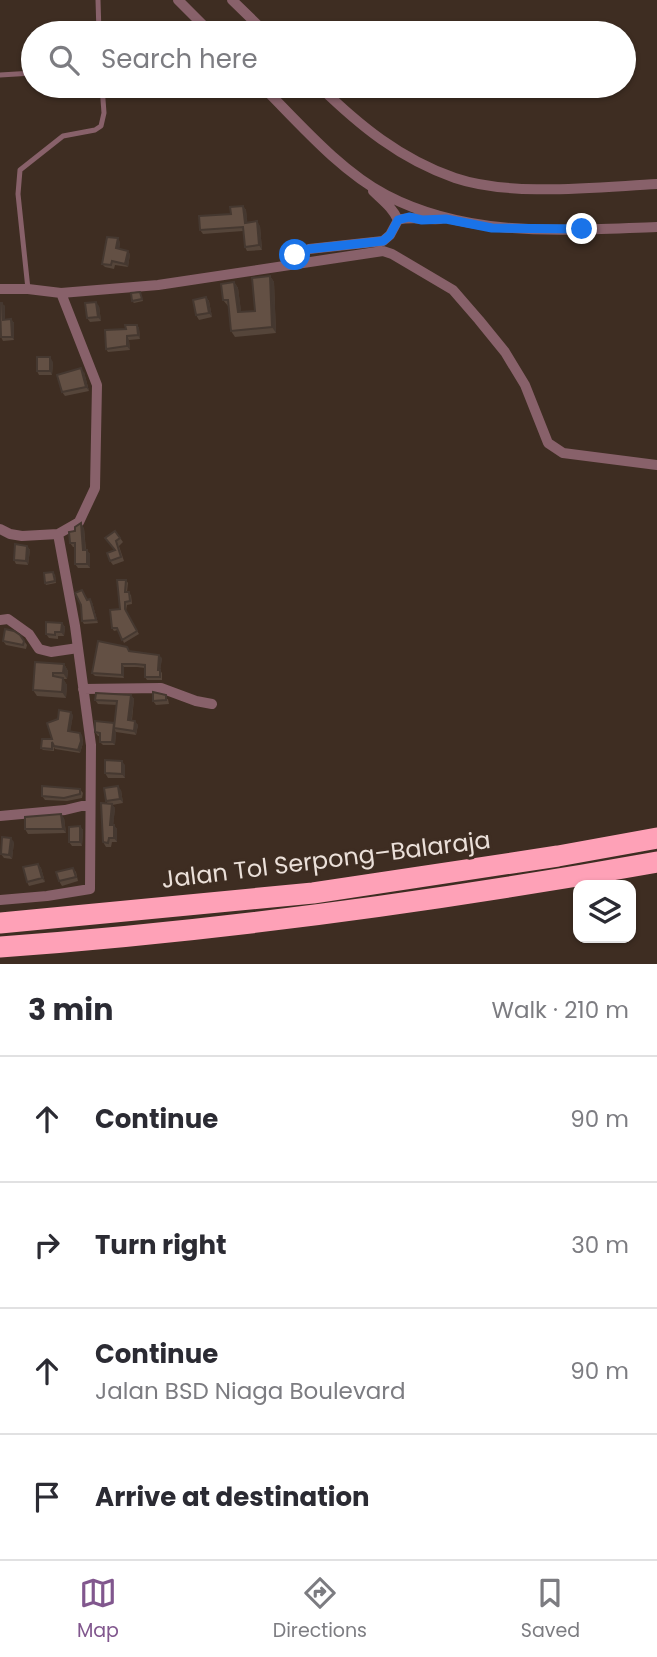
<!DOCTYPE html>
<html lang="en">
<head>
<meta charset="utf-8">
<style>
	:root { --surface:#fff; --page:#f2f2f3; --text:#2b2b33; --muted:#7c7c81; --line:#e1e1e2; --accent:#81578e }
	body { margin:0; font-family:Poppins,sans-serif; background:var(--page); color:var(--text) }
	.controls { position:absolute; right:21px; bottom:21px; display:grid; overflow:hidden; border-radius:14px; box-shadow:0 2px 5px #0004 }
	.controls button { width:63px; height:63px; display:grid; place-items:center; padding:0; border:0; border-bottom:2px solid var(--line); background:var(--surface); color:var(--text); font:35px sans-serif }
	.stop { position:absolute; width:21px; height:21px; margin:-16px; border:5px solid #1a73e8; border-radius:50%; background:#fff }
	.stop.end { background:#1a73e8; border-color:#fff; box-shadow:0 2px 7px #0008 }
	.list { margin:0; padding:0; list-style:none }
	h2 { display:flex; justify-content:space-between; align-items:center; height:91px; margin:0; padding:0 28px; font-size:30px }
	h2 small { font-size:23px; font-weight:400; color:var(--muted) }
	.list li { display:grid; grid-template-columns:46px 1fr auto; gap:21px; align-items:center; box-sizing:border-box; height:126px; padding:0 28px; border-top:2px solid var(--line) }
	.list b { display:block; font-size:26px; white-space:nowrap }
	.list p { margin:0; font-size:23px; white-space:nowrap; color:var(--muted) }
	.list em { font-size:23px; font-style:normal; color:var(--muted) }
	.icon { flex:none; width:38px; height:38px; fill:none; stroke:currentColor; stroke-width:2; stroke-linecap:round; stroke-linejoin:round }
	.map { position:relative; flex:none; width:657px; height:964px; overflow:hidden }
	.search { position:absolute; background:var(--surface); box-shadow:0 2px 5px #0004; left:21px; right:21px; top:21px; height:77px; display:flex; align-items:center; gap:18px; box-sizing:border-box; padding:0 24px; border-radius:38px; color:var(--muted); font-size:26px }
	.sheet { height:595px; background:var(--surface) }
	nav { display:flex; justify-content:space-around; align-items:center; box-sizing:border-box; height:98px; border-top:2px solid var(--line); background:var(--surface); font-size:19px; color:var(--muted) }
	nav a { display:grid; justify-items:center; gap:4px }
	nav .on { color:var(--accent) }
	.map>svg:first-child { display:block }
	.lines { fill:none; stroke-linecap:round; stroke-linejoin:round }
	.lane { stroke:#88616a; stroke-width:5 }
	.street { stroke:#88616a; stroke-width:10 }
	.highway { stroke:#fea1b7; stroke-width:21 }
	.wall { fill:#55453a }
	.shaded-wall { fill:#453830 }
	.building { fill:#635044; stroke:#453830; stroke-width:2 }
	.route { stroke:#1a73e8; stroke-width:9 }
	.labels { text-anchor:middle; stroke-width:6; stroke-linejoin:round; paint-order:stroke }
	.street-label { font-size:24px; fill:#ebe0d9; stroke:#3e2d22 }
</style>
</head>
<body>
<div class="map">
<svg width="657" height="964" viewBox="0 0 657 964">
	<rect width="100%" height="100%" fill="#3e2d22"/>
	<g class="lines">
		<path class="lane" d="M98,0L99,33
			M0,75L33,73
			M28,289L18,194L20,170L63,136L95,130L101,126L104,113L102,86"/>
		<path class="street" d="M178,0L211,33
			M232,0L266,33
			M262,86C298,122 340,171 386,195C470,239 565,230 657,227
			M319,86C359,125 400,159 455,178C511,197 597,187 657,184
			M398,220C411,216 425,220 440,219
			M296,263L295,255L309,249L383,241L390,235L398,220C392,207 383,201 373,191
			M0,289H28L61,293L158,285L383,251L392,254L453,290L479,320L505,352L525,385L548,443L563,453L657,465
			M0,529L10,534L22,536L58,534L79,522L95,488L97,385L61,293
			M0,620L8,619L29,634L39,649L51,652L78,648
			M83,689L161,688L196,701L212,704
			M0,816L65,810L90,804
			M0,900L47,896L90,889L91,745L75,626L58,534"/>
		<path class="highway" d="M0,923L313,893L558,856L657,838
			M0,947C220,931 440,901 657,862"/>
	</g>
	<path class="wall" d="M243,206L246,210L247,222L260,226L262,250L247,251L245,247L243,231L203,234L200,230L231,214Z
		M120,242L119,249L130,254L128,267L115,265L114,269L105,267L102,264Z
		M270,276L274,282L276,333L235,337L231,331L228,306L223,300L234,282L238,288L241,312L255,311Z
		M140,292L143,301L134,303L132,301Z
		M206,297L209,301L212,317L199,320L196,315Z
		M0,303L5,306V319H11L14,323V340L3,341L1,337Z
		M99,306L101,321L90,322L87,318Z
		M137,325L139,328L140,339L129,340L130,350L108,352L106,349L126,329Z
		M53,362L52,375H39L37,371Z
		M84,372L89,391L65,396L62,392Z
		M84,528L86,550L90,554V568H78L75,564V547H73L70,543L75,531Z
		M115,531L123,542L119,546L124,561L113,565L110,561L114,550Z
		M27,546L30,550L28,565L16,564L14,560Z
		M55,574L56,583L46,585L45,583Z
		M126,580L128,583L127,592L131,595L132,604L127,605L126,611L139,634L124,643L118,630L114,631L112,628L120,609Z
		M82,590L88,600L90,599L92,602L98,623L84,624L82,621Z
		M62,623L65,627L64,636H58V639L49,638L46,634Z
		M20,635L27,645L26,649L6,645L3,641Z
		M130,651L162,658L160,670L162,673V680H147L145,677V668L137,667H124V678L95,676L92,673Z
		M64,664L68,671L67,679H63L67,685L66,698L37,696L33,690Z
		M131,695L134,699L132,720L138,725L136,735L116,732L115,745H103L100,742V736H98L95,732L114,723L117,705L98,704L95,700Z
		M168,699L169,704L156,705L153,701Z
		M73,715L70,731L82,735L83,743L80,753L55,749L54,747V751L43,750L41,748L52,739Z
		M125,765V778H108L105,773Z
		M80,789L83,793L82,798L67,801L45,800L42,796Z
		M121,790L123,803L112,805L115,808L113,825L117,829V842H112L111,847H106L103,842L108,804L106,801Z
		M64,818L66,833L28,834L25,829Z
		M80,826L83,830L82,846H72L69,842Z
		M14,842L12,859L4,858L1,854Z
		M38,864L41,868L45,882L29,886L27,882Z
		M73,868L76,872L78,881L62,886L59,881Z"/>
	<path class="shaded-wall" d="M243,206L246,210L248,227L245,223Z
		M257,221L260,226L262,250L259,245Z
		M118,238L120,242L119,252L116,248Z
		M128,251L130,254L128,267L125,264Z
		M270,276L274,282L276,333L272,327Z
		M234,282L238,288L242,318L238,312Z
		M206,297L209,301L212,317L209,313Z
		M96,302L99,306L101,321L98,317Z
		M2,303L5,306V323L3,320Z
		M11,319L14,323V340L12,337Z
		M137,325L139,328L140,339L138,335Z
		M127,336L129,340L130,350L127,346Z
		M50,357L53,362L52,375L50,371Z
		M81,368L84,372L89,391L86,387Z
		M81,523L84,528L86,554L83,550Z
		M27,546L30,550L28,565L26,561Z
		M87,550L90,554V568L87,564Z
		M90,599L92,602L98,623L96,620Z
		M62,623L65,627L64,636L61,632Z
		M159,655L162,658L160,673L158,670Z
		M64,664L68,671L67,679L63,673Z
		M122,664L124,667V678L122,675Z
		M63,678L67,685L66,698L62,692Z
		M131,695L134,699L131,724L128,720Z
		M71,712L73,715L70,734L68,731Z
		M135,721L138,725L136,735L134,731Z
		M114,723V728L116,732L115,745L112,742Z
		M80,733L82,735L83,743L80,753L78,750Z
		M122,761L125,765V778L122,774Z
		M118,786L121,790L123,803L120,799Z
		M112,804L115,808L113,829L110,825Z
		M61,814L64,818L66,833L63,829Z
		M114,825L117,829V842L114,838Z
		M80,826L83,830L82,846L80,842Z
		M11,838L14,842L12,859L9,855Z
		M38,864L41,868L45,882L42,878Z"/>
	<path class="building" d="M243,206L245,223L257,221L259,245L245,247L243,227L200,230L199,216L231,214L230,207Z
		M107,237L118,238L116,248L128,251L125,264L112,261L111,265L102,264Z
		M270,276L272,327L231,331L228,300H223L221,284L234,282L238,312L255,311L252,278Z
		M140,292L142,299L132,301L131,293Z
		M206,297L209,313L196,315L193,300Z
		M96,302L98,317L87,318L85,303Z
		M0,303H2L3,320L11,319L12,337H1Z
		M125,325H137L138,335L127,336V346L106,349L105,330L126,329Z
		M37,357H50V371H37Z
		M81,368L86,387L62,392L57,375Z
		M81,523L83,550H87V564H75V543H70L69,532L75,531V527Z
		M115,531L120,538L116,541L121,557L110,561L107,553L115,550L105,538Z
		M15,544L27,546L26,561L14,560Z
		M53,572L55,581L45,583L44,573Z
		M117,580H126L125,592H129L130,601L125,602V609L137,631L122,640L117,628H112L110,610L120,609Z
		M82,590L87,600L90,599L96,620L82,621L81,605L75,593Z
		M46,622L62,623L61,632H55V635L46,634Z
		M5,629L14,631L20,635L24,641L23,645L3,641Z
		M98,641L127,647L129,651L159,655L158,670H160V677H145V665L135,664H122V675L92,673Z
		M35,662L64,664L63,673H53V676L63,678L62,692L33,690Z
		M153,692L166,695V700L153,701Z
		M96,693L131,695L128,720L135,721L134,731L114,728L117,701L95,700Z
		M59,710L71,712L68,731L80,733L81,741L78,750L54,746L52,742V749L41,748L42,739H52L47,723L58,719Z
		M95,721L114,723L112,742H100V733L95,732Z
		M105,760L122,761V774L105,773Z
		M42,786L80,789V794L64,798L42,796Z
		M118,786L120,799L106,801L104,788Z
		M101,803L112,804L110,825H114V838H109L108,843L103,842Z
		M61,814L63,829H25V817Z
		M80,826V842H69V827Z
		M2,837L11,838L9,855L1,854Z
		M38,864L42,878L27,882L23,867Z
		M73,868L76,877L59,881L56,872Z"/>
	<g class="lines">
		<path class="route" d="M295,255L309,249L383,241L390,235L398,220L409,217L422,220L446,219L492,228L582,229"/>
	</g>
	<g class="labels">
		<g class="street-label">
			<text transform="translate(326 860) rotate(-7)" y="8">Jalan Tol Serpong–Balaraja</text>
		</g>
	</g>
</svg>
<div class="controls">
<button><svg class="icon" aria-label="layers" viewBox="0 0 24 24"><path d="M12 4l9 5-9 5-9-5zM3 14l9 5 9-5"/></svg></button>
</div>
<div class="stop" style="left:295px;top:255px"></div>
<div class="stop end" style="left:582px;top:229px"></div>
<div class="search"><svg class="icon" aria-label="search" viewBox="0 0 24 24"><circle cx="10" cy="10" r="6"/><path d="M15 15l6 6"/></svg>Search here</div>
</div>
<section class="sheet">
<h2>3 min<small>Walk · 210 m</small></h2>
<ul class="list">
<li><svg class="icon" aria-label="ahead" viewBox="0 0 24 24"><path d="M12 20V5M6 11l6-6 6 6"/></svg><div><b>Continue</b></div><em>90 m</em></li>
<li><svg class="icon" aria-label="right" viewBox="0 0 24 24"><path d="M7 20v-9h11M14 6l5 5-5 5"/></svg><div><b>Turn right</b></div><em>30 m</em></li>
<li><svg class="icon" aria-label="ahead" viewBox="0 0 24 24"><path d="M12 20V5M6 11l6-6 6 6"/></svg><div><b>Continue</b><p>Jalan BSD Niaga Boulevard</p></div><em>90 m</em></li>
<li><svg class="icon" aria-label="arrive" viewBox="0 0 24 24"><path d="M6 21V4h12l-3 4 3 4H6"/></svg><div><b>Arrive at destination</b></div></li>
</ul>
</section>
<nav>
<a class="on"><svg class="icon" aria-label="map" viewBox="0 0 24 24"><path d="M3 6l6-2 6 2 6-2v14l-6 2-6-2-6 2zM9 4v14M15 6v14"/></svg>Map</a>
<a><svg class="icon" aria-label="directions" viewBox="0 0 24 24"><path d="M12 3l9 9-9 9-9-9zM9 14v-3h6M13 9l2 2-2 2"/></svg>Directions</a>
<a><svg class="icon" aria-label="saved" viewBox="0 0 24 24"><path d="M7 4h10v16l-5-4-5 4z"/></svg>Saved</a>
</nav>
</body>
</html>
